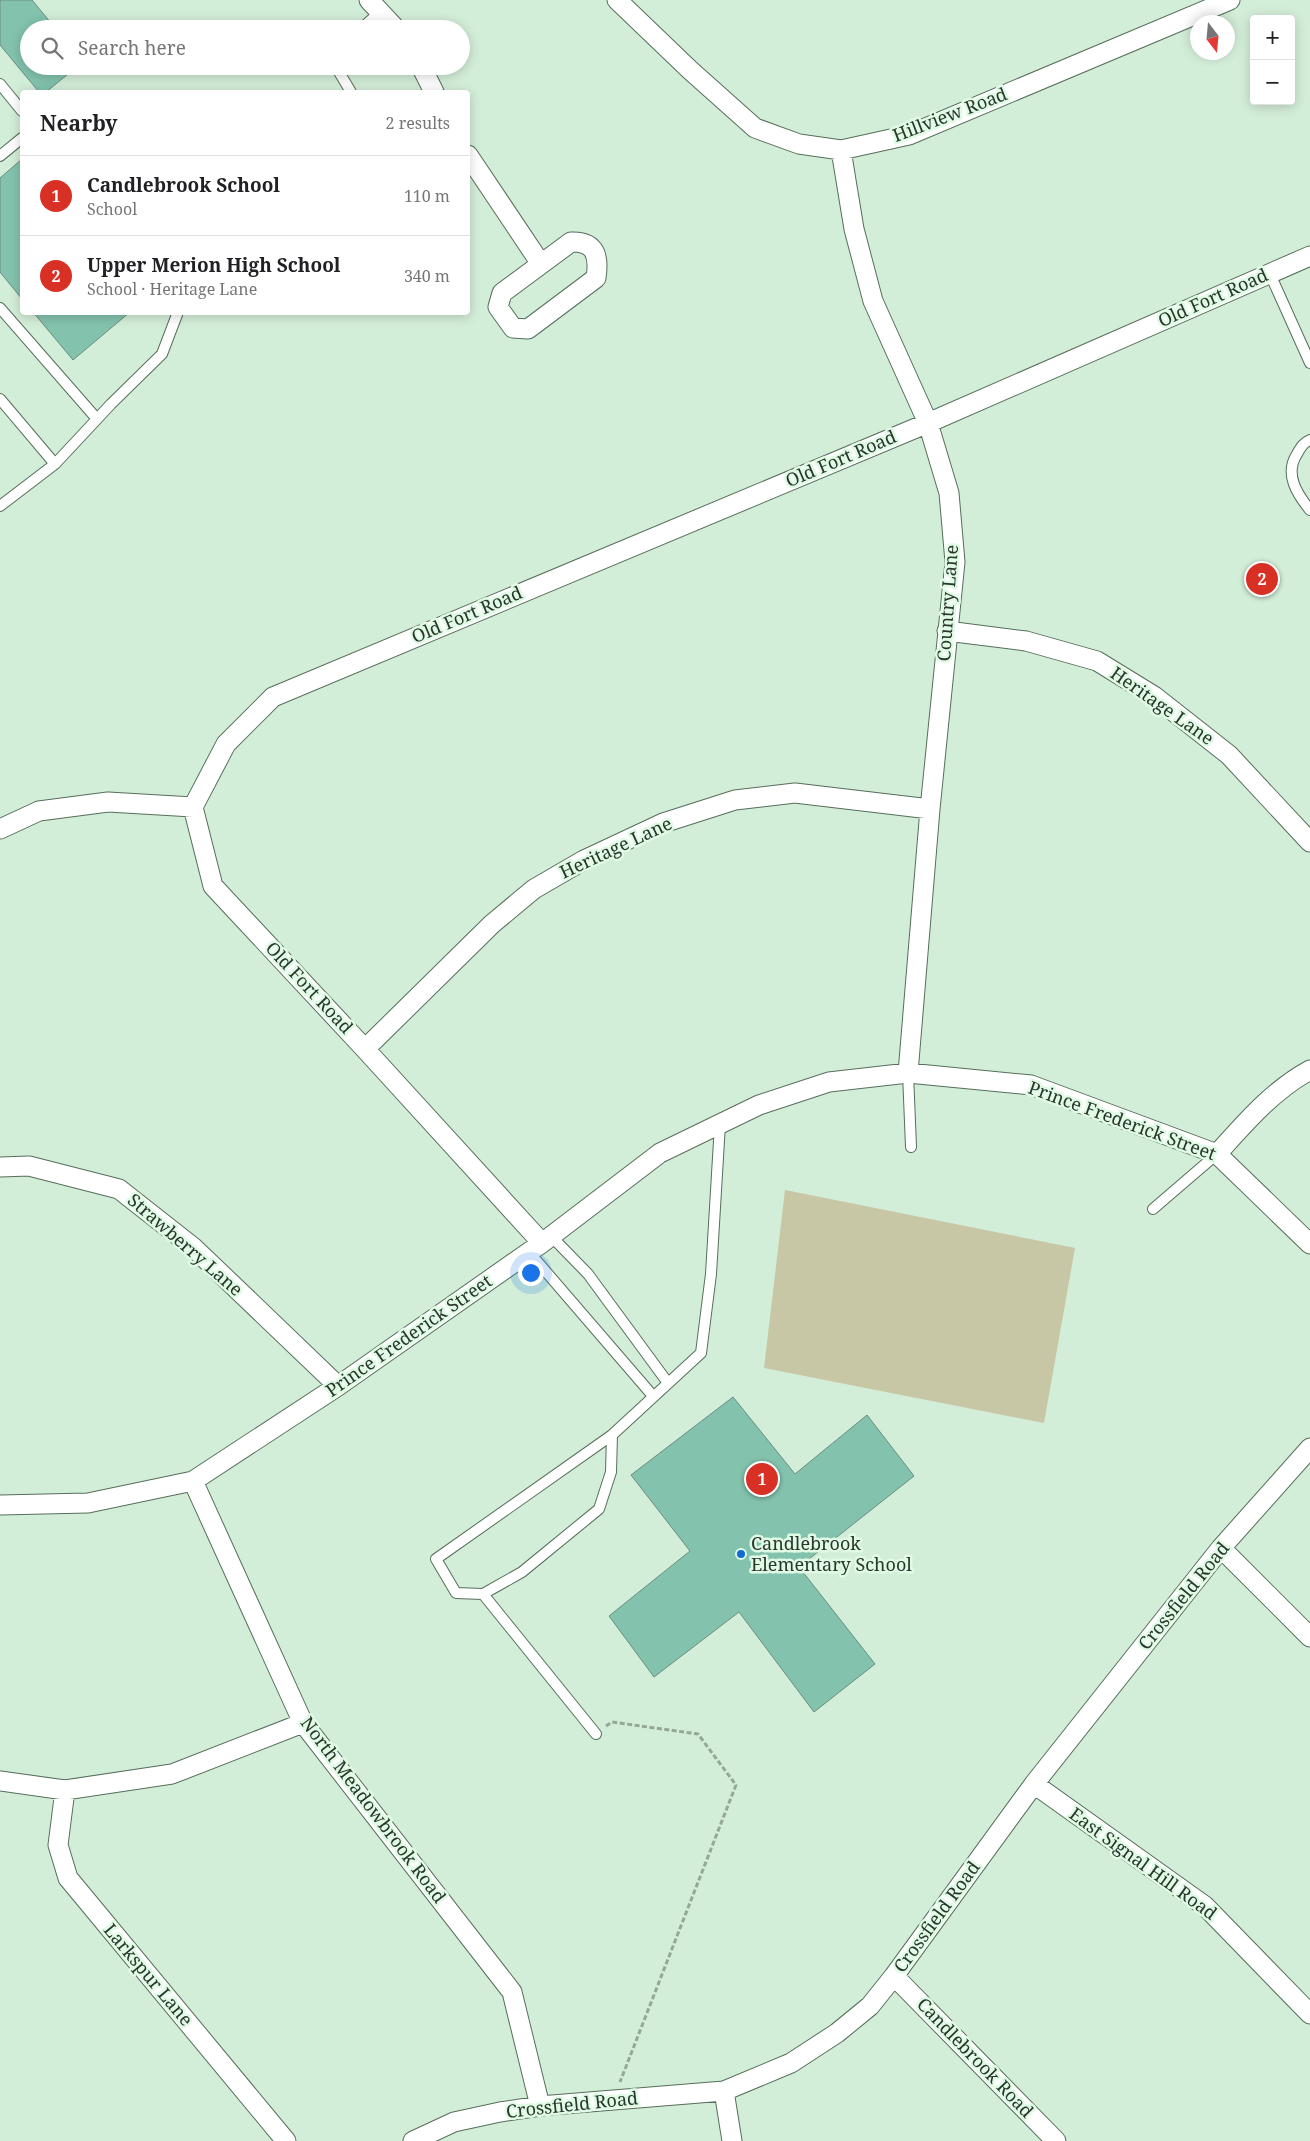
<!DOCTYPE html>
<html lang="en">
<head>
<meta charset="utf-8">
<style>
	:root { --surface:#fff; --page:#f6f6f6; --text:#202124; --muted:#757577; --line:#e0e0e0; --accent:#d93025 }
	body { margin:0; font-family:"Noto Serif",serif; background:var(--page); color:var(--text) }
	.controls { position:absolute; right:15px; top:15px; display:grid; overflow:hidden; border-radius:5px; box-shadow:0 2px 12px #0003 }
	.controls button { width:45px; height:45px; display:grid; place-items:center; padding:0; border:0; border-bottom:1px solid var(--line); background:var(--surface); color:var(--text); font:25px sans-serif }
	.compass { position:absolute; left:1190px; top:15px; width:45px; height:45px; border-radius:50%; background:var(--surface); box-shadow:0 2px 12px #0003; rotate:164deg }
	.you { position:absolute; left:530px; top:1272px; width:18px; height:18px; margin:-12px; border:4px solid #fff; border-radius:50%; background:#1a73e8; box-shadow:0 0 0 8px #1a73e833 }
	.badge { display:grid; place-items:center; width:32px; height:32px; border-radius:50%; background:var(--accent); color:#fff; font-size:16px; font-weight:700 }
	.pin { position:absolute; translate:-50% -50%; border:2px solid #fff; box-shadow:0 1px 5px #0006 }
	.list { margin:0; padding:0; list-style:none }
	h2 { display:flex; justify-content:space-between; align-items:center; height:65px; margin:0; padding:0 20px; font-size:21px }
	h2 small { font-size:16px; font-weight:400; color:var(--muted) }
	.list li { display:grid; grid-template-columns:32px 1fr auto; gap:15px; align-items:center; box-sizing:border-box; height:80px; padding:0 20px; border-top:1px solid var(--line) }
	.list b { display:block; font-size:19px; white-space:nowrap }
	.list p { margin:0; font-size:16px; white-space:nowrap; color:var(--muted) }
	.list em { font-size:16px; font-style:normal; color:var(--muted) }
	.icon { flex:none; width:28px; height:28px; fill:none; stroke:currentColor; stroke-width:2; stroke-linecap:round; stroke-linejoin:round }
	.map { position:relative; flex:none; width:1310px; height:2141px; overflow:hidden }
	.search { position:absolute; background:var(--surface); box-shadow:0 2px 12px #0003; left:20px; top:20px; width:450px; height:55px; display:flex; align-items:center; gap:12px; box-sizing:border-box; padding:0 18px; border-radius:28px; color:var(--muted); font-size:19px }
	.panel { position:absolute; background:var(--surface); box-shadow:0 2px 12px #0003; left:20px; top:90px; width:450px; height:225px; border-radius:5px }
	.map>svg:first-child { display:block }
	.green { fill:#c7c7a5 }
	.building { fill:#83c3ae; stroke:#6b8c80 }
	.lines { fill:none; stroke-linecap:round; stroke-linejoin:round }
	.service-casing { stroke:#566e5a; stroke-width:12 }
	.minor-casing { stroke:#566e5a; stroke-width:21 }
	.path { stroke:#93a897; stroke-width:3; stroke-dasharray:5 2.5; stroke-linecap:butt }
	.service { stroke:#fff; stroke-width:10 }
	.minor { stroke:#fff; stroke-width:19 }
	.poi-dot { fill:#106bd4; stroke:#e0fbe5; stroke-width:2 }
	.labels { text-anchor:middle; stroke-width:5; stroke-linejoin:round; paint-order:stroke }
	.street-label { font-size:18px; fill:#2a352c; stroke:#e0fbe5 }
	.poi-label { font-size:18px; fill:#2a352c; stroke:#e0fbe5; text-anchor:start }
</style>
</head>
<body>
<div class="map">
<svg width="1310" height="2141" viewBox="0 0 1310 2141">
	<rect width="100%" height="100%" fill="#d3eed8"/>
	<path class="green" d="M785,1190L1075,1248L1044,1423L764,1368Z"/>
	<path class="building" d="M0,0H32L56,29H29V66H78L46,92H39L0,45Z
		M22,159V299L0,272V178Z
		M33,312H130L73,360Z
		M733,1397L795,1474L867,1415L914,1476L799,1567L875,1664L814,1712L739,1612L654,1677L609,1616L690,1551L631,1475Z"/>
	<g class="lines">
		<g class="service-casing">
			<path id="service" d="M361,29L380,12
				M338,66L339,72L351,92
				M0,84L22,111
				M0,156L22,138
				M1270,274L1310,363
				M0,308L97,419
				M0,399L55,464L0,506
				M1310,440C1303,443 1301,447 1297,454C1284,474 1297,494 1310,510
				M55,464L111,404L162,354L178,312
				M908,1073L911,1147
				M1153,1209L1217,1154
				M551,1236L588,1274L668,1383
				M529,1252L653,1396
				M612,1435L611,1472L599,1509L522,1572L483,1594L456,1593L436,1559L612,1435L701,1353L711,1274L720,1124
				M483,1594L596,1734"/>
		</g>
		<g class="minor-casing">
			<path id="minor" d="M369,0L396,29
				M617,0L690,70L755,128L799,144L841,150L909,135L1230,0
				M421,66L434,92
				M841,150L854,229L873,301L928,423L949,493L955,562L930,809L908,1073
				M468,155L541,264
				M571,242C597,241 599,258 596,278L528,329L513,328L498,307L502,293Z
				M947,631L1026,641L1097,661L1154,696L1229,755L1310,842
				M0,829L39,811L108,802L193,807
				M365,1049L492,924L534,889L584,860L663,823L735,800L795,793L930,809
				M1217,1154C1245,1123 1273,1090 1310,1070
				M0,1167L29,1166L119,1189L194,1248L338,1386
				M542,1243L365,1049L213,886L193,807L226,744L273,697L928,423L1310,256
				M193,1481L303,1723L512,1992L540,2106
				M0,1505L88,1503L193,1481L338,1386L542,1243L660,1153L759,1105L829,1082L908,1073L1031,1085L1217,1154L1310,1244
				M1221,1548L1310,1637
				M0,1781L65,1790L172,1774L303,1723
				M1034,1784L1205,1906L1310,2014
				M65,1790L58,1845L68,1878L286,2141
				M894,1976L1056,2141
				M724,2091L732,2141
				M413,2141L454,2122L500,2112L540,2106L724,2091L791,2063L837,2033L870,2006L894,1976L1034,1784L1221,1548L1310,1448"/>
		</g>
		<path class="path" d="M606,1726L612,1722L698,1734L736,1785L620,2082"/>
		<use href="#service" class="service"/>
		<use href="#minor" class="minor"/>
	</g>
	<circle class="poi-dot" cx="741" cy="1554" r="5"/>
	<g class="labels">
		<g class="street-label">
			<text transform="translate(950 115) rotate(-21)" y="6">Hillview Road</text>
			<text transform="translate(1213 298) rotate(-24)" y="6">Old Fort Road</text>
			<text transform="translate(841 459) rotate(-23)" y="6">Old Fort Road</text>
			<text transform="translate(948 603) rotate(-86)" y="6">Country Lane</text>
			<text transform="translate(467 615) rotate(-23)" y="6">Old Fort Road</text>
			<text transform="translate(1162 706) rotate(35)" y="6">Heritage Lane</text>
			<text transform="translate(616 848) rotate(-25)" y="6">Heritage Lane</text>
			<text transform="translate(309 988) rotate(47)" y="6">Old Fort Road</text>
			<text transform="translate(1122 1121) rotate(20)" y="6">Prince Frederick Street</text>
			<text transform="translate(185 1245) rotate(41)" y="6">Strawberry Lane</text>
			<text transform="translate(409 1336) rotate(-35)" y="6">Prince Frederick Street</text>
			<text transform="translate(1184 1596) rotate(-51)" y="6">Crossfield Road</text>
			<text transform="translate(373 1810) rotate(53)" y="6">North Meadowbrook Road</text>
			<text transform="translate(1143 1864) rotate(36)" y="6">East Signal Hill Road</text>
			<text transform="translate(937 1917) rotate(-54)" y="6">Crossfield Road</text>
			<text transform="translate(148 1975) rotate(50)" y="6">Larkspur Lane</text>
			<text transform="translate(975 2058) rotate(46)" y="6">Candlebrook Road</text>
			<text transform="translate(572 2105) rotate(-6)" y="6">Crossfield Road</text>
		</g>
		<g class="poi-label">
			<text x="751" y="1550">Candlebrook<tspan x="751" dy="21">Elementary School</tspan></text>
		</g>
	</g>
</svg>
<div class="controls">
<button>+</button>
<button>−</button>
</div>
<svg class="compass" viewBox="-18 -18 36 36"><path d="M0-13l5 13h-10z" fill="#e53935"/><path d="M0 13l5-13h-10z" fill="#757577"/></svg>
<div class="you"></div>
<div class="pin badge" style="left:762px;top:1479px">1</div>
<div class="pin badge" style="left:1262px;top:579px">2</div>
<div class="search"><svg class="icon" aria-label="search" viewBox="0 0 24 24"><circle cx="10" cy="10" r="6"/><path d="M15 15l6 6"/></svg>Search here</div>
<section class="panel">
<h2>Nearby<small>2 results</small></h2>
<ul class="list">
<li><span class="badge">1</span><div><b>Candlebrook School</b><p>School</p></div><em>110 m</em></li>
<li><span class="badge">2</span><div><b>Upper Merion High School</b><p>School · Heritage Lane</p></div><em>340 m</em></li>
</ul>
</section>
</div>
</body>
</html>
